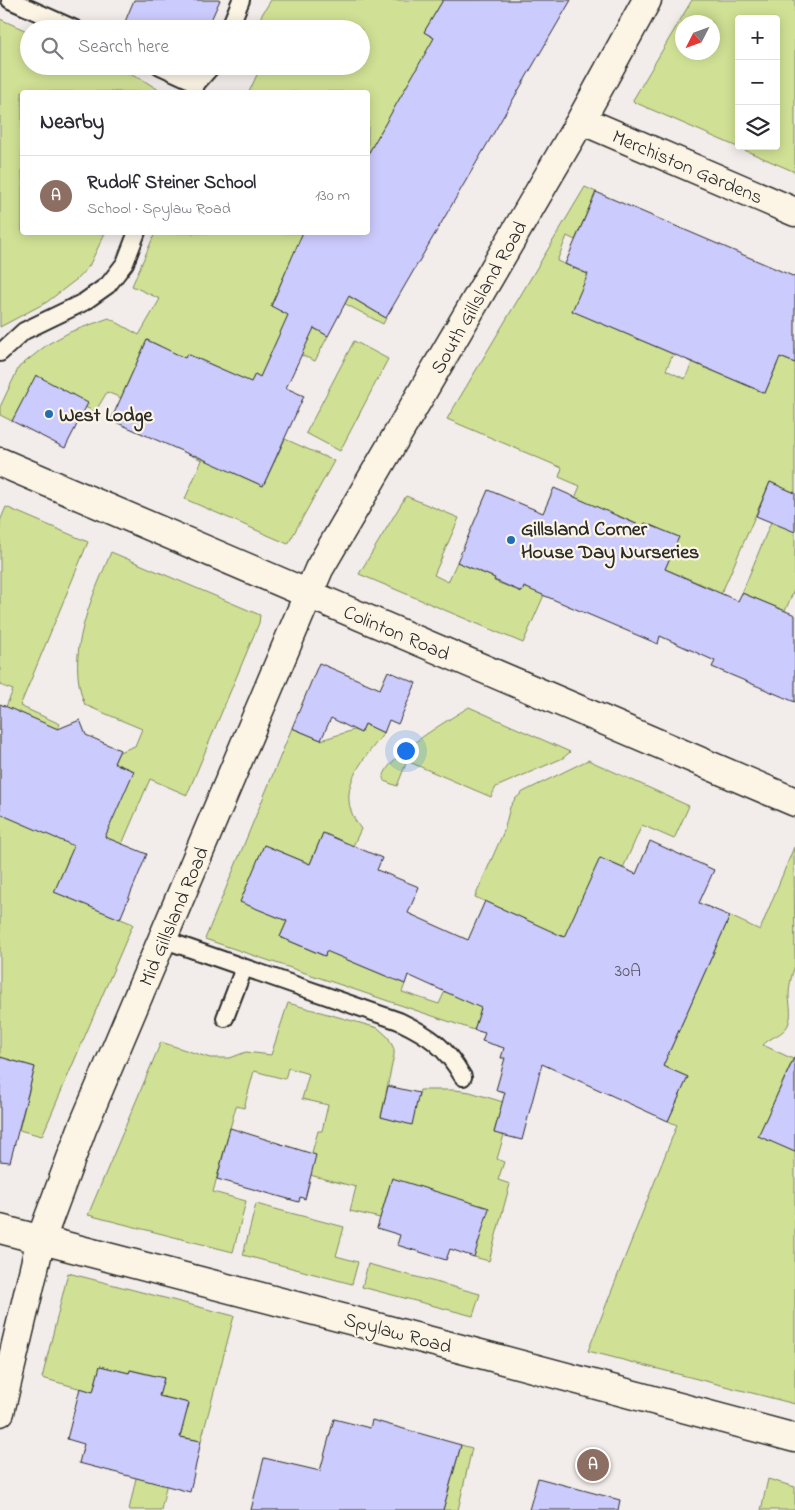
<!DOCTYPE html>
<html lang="en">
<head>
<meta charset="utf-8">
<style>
	:root { --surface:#fff; --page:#f2f2f3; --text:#2b2b33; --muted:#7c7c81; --line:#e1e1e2; --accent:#ea580c }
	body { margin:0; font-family:"Indie Flower",sans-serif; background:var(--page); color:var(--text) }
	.controls { position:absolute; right:15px; top:15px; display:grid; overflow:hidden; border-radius:5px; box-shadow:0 2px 12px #0003 }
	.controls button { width:45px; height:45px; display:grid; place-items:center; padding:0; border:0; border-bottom:1px solid var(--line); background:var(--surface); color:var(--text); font:25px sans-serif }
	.compass { position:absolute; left:675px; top:15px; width:45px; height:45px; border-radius:50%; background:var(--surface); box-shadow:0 2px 12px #0003; rotate:228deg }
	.you { position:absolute; left:405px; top:750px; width:18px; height:18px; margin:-12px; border:4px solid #fff; border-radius:50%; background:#1a73e8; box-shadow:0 0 0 8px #1a73e833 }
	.badge { display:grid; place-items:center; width:32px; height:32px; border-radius:50%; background:var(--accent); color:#fff; font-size:16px; font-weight:700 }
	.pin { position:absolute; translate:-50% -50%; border:2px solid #fff; box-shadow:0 1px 5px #0006 }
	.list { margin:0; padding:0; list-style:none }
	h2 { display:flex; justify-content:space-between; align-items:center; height:65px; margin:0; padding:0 20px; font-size:21px }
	h2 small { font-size:16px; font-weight:400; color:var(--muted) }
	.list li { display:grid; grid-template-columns:32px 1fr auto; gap:15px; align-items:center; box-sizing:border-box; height:80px; padding:0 20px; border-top:1px solid var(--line) }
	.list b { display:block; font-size:19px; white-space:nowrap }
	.list p { margin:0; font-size:16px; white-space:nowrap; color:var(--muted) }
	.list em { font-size:16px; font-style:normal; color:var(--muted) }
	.icon { flex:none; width:28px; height:28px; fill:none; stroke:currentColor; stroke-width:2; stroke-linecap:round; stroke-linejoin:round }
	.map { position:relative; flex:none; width:795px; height:1510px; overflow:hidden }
	.search { position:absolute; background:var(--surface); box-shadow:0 2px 12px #0003; left:20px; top:20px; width:350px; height:55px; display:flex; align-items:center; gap:12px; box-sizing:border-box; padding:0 18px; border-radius:28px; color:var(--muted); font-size:19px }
	.panel { position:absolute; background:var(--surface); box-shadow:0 2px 12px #0003; left:20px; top:90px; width:350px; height:145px; border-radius:5px }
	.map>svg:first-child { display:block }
	.green { fill:#d0e195; stroke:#7e8660; fill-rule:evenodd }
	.building { fill:#cccbfd; stroke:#2b2b2b }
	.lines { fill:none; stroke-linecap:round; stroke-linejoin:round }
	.service-casing { stroke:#2b2b2b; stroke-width:20 }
	.minor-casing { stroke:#2b2b2b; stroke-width:31 }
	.tertiary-casing { stroke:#2b2b2b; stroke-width:31 }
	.service { stroke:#fcf5e5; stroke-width:16 }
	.minor { stroke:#fcf5e5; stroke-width:28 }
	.tertiary { stroke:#fcf5e5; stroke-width:28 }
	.poi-dot { fill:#1f6fb2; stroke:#fcf5e5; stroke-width:2 }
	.labels { text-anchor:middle; stroke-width:4.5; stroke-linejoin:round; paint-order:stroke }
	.number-label { font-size:18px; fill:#535360 }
	.street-label { font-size:20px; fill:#2b2b2b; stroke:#fcf5e5 }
	.poi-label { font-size:20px; font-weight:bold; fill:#2b2b2b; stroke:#fcf5e5; text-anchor:start }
</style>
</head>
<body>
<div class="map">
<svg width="795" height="1510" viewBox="0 0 795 1510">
	<rect width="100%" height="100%" fill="#f2edea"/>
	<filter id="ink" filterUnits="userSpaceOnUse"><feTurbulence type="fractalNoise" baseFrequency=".02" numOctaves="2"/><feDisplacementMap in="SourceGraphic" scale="10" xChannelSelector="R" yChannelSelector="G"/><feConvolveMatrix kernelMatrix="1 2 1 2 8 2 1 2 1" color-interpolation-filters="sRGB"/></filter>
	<g filter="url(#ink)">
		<path class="green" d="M271,0H481L471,17L443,0L424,32L452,49L394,164L370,150L368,154V92H249L261,66H361V29H263L261,16Z
			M692,0H795V172L634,102L633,100ZM739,19H776V146H739ZM712,22V52H682V22Z
			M0,19L29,32V66H111L143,80L162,92H22V232L105,233L89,266L77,279L47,302L0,327Z
			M585,187L596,192L575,240L567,236L557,261L592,276L573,311L673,354L666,370L685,379L692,363L687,360L765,393L777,365V356L795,363V493L770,482L696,652L676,643L686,620L698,625L713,589L665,569L678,537L645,523L643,527L619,516L544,595L523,643L359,574L406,496L459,518L434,575L448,582L457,562L495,578L494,581L522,592L553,518L565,522L580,486L559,477L562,468L447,419Z
			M155,233H323L326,283L386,318L383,324L286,272L271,305L328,336L315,361L301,355L260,377L255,374L226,437L232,472L263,486L285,439L334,461L288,544L185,499L202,460L193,456L221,393V369L187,354L178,373L158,351L160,346L147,340L121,398L107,392L95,412L58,393L12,421L0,415V407L19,367L48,344L70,332L109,318L139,335L160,299L132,286Z
			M354,341L388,359L340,451L306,433Z
			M795,499V588L785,611L742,593L771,522Z
			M6,507L88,542L20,706L60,724L52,741L133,771L114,763L119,752L135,746L142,729L85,705C64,653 92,599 111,552L260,615L259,623L187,795L150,779L122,844L83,863L69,857L55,892L133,924L42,1136L19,1130L35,1067L0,1057V721L13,690L0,685V521Z
			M469,707L570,752L563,758L496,787L491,797L407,761L397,786L384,781C378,760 452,718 469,707Z
			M365,724L384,733C361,763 332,791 361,829L353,846L323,833L310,864L264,845L241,902L287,921L280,937L324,956L335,931L336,955L405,984L402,992L439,1004L445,991L535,924L475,897L504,831L510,807L515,799L523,792L588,760L689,806L674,839L642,825L623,868L600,858L548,1042L474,1030L205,939L292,728L321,740L354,730L361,733Z
			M794,847L795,966C791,976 789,987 789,997C790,1007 792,1016 788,1025C783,1035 770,1037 763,1045L793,1059L759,1135L795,1152V1404L588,1351L677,1125L668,1121L688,1077L663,1066L730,916L760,930Z
			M288,1003L378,1028L388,1037L394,1049V1055L381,1117L411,1124L420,1090H455L470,1092L503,1102L494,1132L504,1135L497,1159L504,1162L498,1180L510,1184L489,1261L474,1257L392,1178L380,1218L350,1211L356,1187L306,1174L318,1131H322L328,1105L302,1099L309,1074L288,1068L285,1079L254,1071L244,1108L236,1106L213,1192L246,1201L233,1252L88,1215L161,1042L210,1058H230L246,1052L271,1055Z
			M256,1204L344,1227L336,1256L358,1262L352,1284L243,1255Z
			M368,1264L480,1294L473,1316L362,1287Z
			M68,1273L234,1316L201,1441L177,1436L161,1510H129L136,1478L165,1421L183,1425L189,1403L159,1396L164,1378L131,1370L129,1373L100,1366L93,1392L42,1378Z
			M461,1445L472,1448L458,1510H443Z
			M768,1479L795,1487V1510H761Z"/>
		<path class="building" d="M134,0H220L207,29H122Z
			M443,0H571L386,318L349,296L328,336L314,328L286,388L304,396L263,486L194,455L193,456L111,420L147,340L185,358L187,354L251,382L255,374L260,377L288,315L271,306L303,232H368V154L434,38L424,32Z
			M596,192L795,277V363L780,357L765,393L572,311L588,274L565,264Z
			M36,375L88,403L65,448L12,421Z
			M770,482L795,493V532L756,516Z
			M554,488L643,527L645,523L679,537L665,569L738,601L742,593L795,615V702L712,667L715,661L660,636L658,644L524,587L522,592L494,580L495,578L457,562L488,490L543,513Z
			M319,663L380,689L388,671L416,683L398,724L389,720L384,733L365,724L361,733L331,718L321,740L292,728Z
			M0,704L58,729L80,720L86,735L120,750L114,763L134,771L105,837L147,854L120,919L54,892L74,846L0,814Z
			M323,833L382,858L377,870L419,887L408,913L468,940L485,901L564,937L600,858L636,874L650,841L714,870L699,903L730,916L663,1066L688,1077L668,1121L542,1064L522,1140L494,1133L505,1092L496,1090L505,1058H501L504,1048L482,1041L485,1033L474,1030L481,1008L408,975L405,984L326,951L325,956L280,937L287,921L240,902L264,845L310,864Z
			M795,1056V1152L758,1136Z
			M0,1057L35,1067L10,1162L0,1161Z
			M388,1086L419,1093L412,1125L381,1117Z
			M230,1128L316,1155L305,1199L300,1197L299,1202L217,1179Z
			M392,1178L489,1208L474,1257L450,1249L446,1260L397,1245L400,1235L377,1228Z
			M100,1366L129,1373L130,1370L164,1378L159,1396L189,1403L180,1437L201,1441L190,1492L79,1463L84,1444L67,1439L80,1388L93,1392Z
			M334,1419L370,1428L372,1420L461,1445L443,1510H251L264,1458L320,1471Z
			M538,1478L620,1500L618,1510H529Z"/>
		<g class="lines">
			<g class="service-casing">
				<path id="service" d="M10,0L75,29
					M229,29L241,0
					M160,66L197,83L193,92
					M197,83L212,66
					M0,353L24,331L84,302L108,285L125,263L137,232
					M162,939L399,1021C430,1036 445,1046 463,1077
					M225,1018L244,968"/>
			</g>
			<g class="minor-casing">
				<path id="minor" d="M581,120L795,212
					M0,1229L492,1357L795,1438
					M0,1412L41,1239L82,1129L319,569L581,120L647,0"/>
			</g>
			<g class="tertiary-casing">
				<path id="tertiary" d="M0,462L795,802"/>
			</g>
			<use href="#service" class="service"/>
			<use href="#minor" class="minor"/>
			<use href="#tertiary" class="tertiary"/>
		</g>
	</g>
	<g class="poi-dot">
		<circle cx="49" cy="414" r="5"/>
		<circle cx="511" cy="540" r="5"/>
	</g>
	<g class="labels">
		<g class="number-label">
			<text x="628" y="976">30A</text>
		</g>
		<g class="street-label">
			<text transform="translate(688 166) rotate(23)" y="7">Merchiston Gardens</text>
			<text transform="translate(478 297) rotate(-60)" y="7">South Gillsland Road</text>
			<text transform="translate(397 632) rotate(23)" y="7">Colinton Road</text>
			<text transform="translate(173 916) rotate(-67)" y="7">Mid Gillsland Road</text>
			<text transform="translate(398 1332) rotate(15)" y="7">Spylaw Road</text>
		</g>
		<g class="poi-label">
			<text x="59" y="421">West Lodge</text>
			<text x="521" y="535">Gillsland Corner<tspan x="521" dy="23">House Day Nurseries</tspan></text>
		</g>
	</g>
</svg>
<div class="controls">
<button>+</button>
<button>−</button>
<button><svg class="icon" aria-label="layers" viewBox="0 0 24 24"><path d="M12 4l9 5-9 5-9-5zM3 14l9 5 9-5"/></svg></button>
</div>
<svg class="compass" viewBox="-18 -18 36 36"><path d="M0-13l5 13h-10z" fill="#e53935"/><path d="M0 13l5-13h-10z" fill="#7c7c81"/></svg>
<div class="you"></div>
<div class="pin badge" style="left:593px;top:1465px;background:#8d6e63">A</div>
<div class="search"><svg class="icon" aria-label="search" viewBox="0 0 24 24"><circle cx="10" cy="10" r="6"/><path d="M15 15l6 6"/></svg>Search here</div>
<section class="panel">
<h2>Nearby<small></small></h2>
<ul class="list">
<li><span class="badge" style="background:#8d6e63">A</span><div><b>Rudolf Steiner School</b><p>School · Spylaw Road</p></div><em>130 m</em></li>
</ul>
</section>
</div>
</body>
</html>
